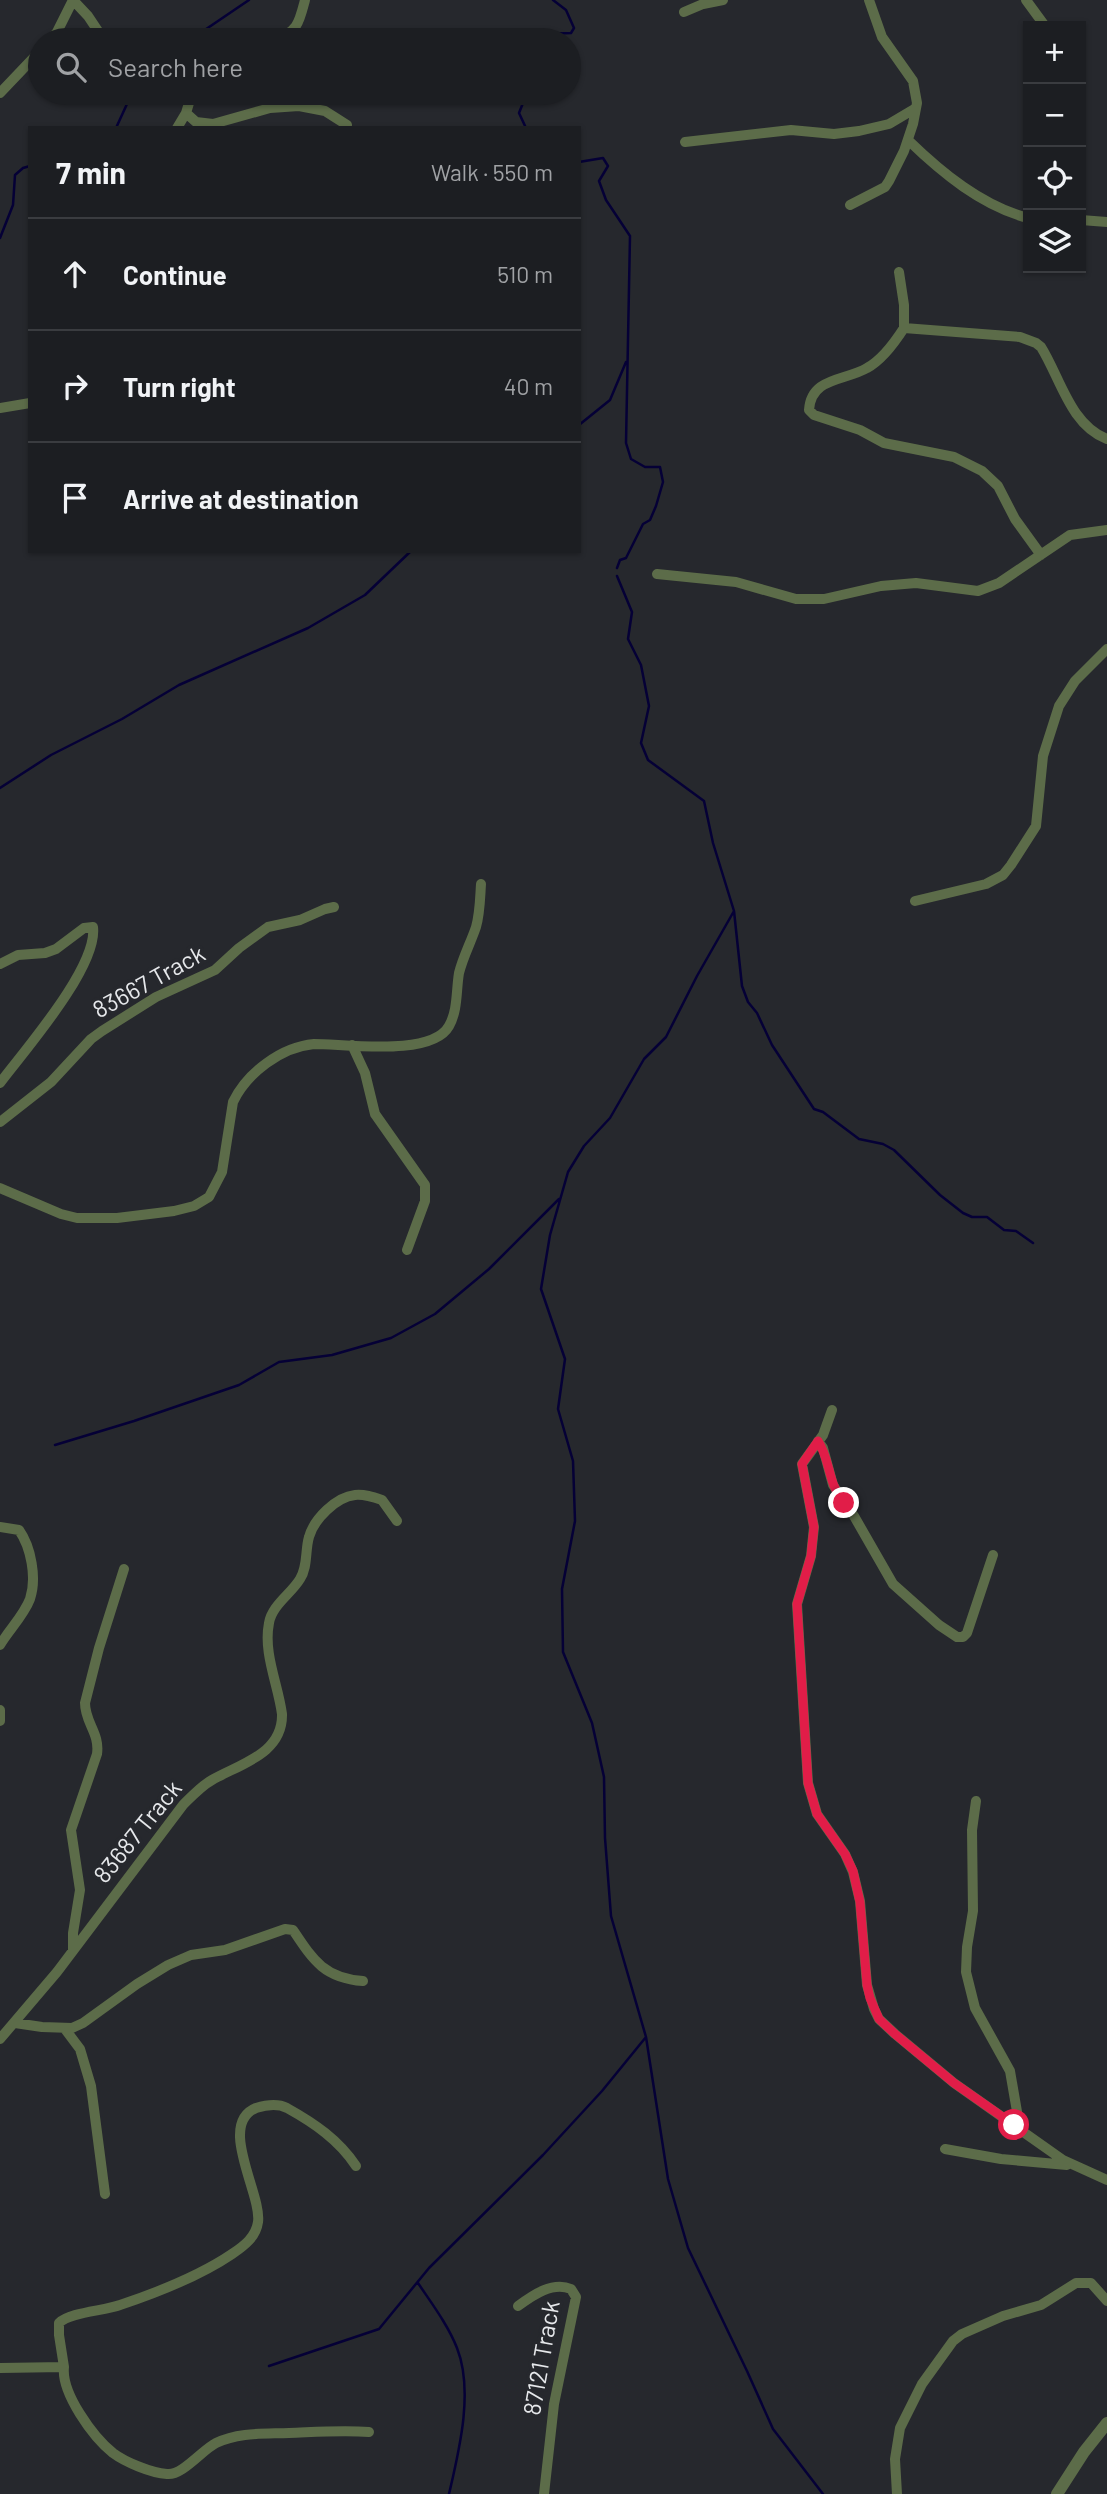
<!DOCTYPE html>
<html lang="en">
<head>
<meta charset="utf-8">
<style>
	:root { --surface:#1c1e22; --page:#25272a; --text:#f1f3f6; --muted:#a0a2a5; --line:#3a3c40 }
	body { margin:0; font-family:Barlow,sans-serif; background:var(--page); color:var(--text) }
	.controls { position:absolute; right:21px; top:21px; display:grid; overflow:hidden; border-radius:0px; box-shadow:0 2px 5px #0004 }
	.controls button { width:63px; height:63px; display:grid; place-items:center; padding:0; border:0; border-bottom:2px solid var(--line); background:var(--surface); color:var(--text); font:35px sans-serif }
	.stop { position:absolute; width:21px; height:21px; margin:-16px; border:5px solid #e11d48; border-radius:50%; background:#fff }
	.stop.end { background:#e11d48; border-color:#fff; box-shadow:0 2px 7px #0008 }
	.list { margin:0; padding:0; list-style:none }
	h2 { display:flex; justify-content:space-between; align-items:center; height:91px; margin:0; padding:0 28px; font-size:30px }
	h2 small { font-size:23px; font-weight:400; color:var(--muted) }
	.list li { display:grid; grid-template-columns:46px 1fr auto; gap:21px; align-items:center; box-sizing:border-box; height:112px; padding:0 28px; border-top:2px solid var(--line) }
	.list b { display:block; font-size:26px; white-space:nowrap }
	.list em { font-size:23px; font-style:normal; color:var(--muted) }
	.icon { flex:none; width:38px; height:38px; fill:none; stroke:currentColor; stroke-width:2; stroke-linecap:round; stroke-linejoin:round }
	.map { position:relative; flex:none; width:1107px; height:2494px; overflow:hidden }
	.search { position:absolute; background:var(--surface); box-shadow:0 2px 5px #0004; left:28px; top:28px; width:553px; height:77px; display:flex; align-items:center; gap:18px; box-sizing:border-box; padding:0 24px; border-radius:38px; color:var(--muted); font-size:26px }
	.panel { position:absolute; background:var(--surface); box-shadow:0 2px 5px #0004; left:28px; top:126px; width:553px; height:427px; border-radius:0px }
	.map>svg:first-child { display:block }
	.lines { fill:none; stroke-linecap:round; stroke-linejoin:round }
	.stream { stroke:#050036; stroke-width:2.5 }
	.minor { stroke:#5c6c49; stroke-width:10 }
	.tertiary { stroke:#5c6c49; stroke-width:12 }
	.route { stroke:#e11d48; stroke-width:9 }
	.labels { text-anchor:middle; stroke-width:7; stroke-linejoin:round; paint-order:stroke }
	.street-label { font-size:24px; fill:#e6e8eb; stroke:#26282d }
</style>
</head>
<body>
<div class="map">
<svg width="1107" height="2494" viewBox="0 0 1107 2494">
	<rect width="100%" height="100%" fill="#26282d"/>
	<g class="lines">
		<path class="stream" d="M190,40L249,0
			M542,40L543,36L546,34L571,33L574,28L566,10L553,0
			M116,128L132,93
			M526,128L519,113L527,93
			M579,162L603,158L608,166L599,181L606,200L630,236L626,443L631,459L645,467H660L663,482L656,506L650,520L643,524L626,558L620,560L617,568
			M0,238L13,205L15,175L23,168L30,166
			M579,425L610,400L626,362
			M617,576L632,612L628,639L641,665L649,706L641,743L648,760L704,801L713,843L734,911L742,986L748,1002L757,1013L772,1045L814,1109L823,1112L859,1139L883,1144L894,1150L940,1195L963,1213L972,1217H987L1004,1230L1016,1231L1033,1243
			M0,788L51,755L122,719L179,685L308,628L365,595L411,551
			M55,1445L134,1421L239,1385L279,1362L332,1355L391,1338L435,1314L489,1269L559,1199
			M646,2037L668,2179L688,2248L747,2371L773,2429L823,2494
			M418,2283C432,2304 448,2325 457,2348C474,2391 459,2451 449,2494
			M269,2366L379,2329L429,2268L543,2155L602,2091L646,2037L611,1916L605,1838L604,1777L592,1723L563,1652L562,1589L575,1521L573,1461L558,1409L565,1359L541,1289L550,1235L568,1172L584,1146L610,1118L644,1059L666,1037L697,976L734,911"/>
		<path class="minor" d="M73,0L88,16L104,40
			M1026,0L1045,26
			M684,12L703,4L723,0
			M50,40L57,32L73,0
			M275,40C298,31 299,23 305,0
			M0,93L40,51
			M186,113L196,122L213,124L270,108L299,106L325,111L347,125
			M177,128L186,113L192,93
			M908,140C942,173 982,206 1028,218
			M685,142L791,130L834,134L859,131L889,124L916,108
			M850,205L885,187L889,181L904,151L913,124L917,103L913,81L882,37L869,0
			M1081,220L1107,222
			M899,272L904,305V328
			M0,408L30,403
			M1041,555L1015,519L998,486L982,471L954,457L884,443L860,430L814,415L809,410C811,377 845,381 867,368C882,360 895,342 904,328L1020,337L1036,343L1041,347C1060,377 1070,425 1107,439
			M657,574L736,582L796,599H824L881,586L916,583L978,591L999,583L1070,535L1107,530
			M915,901L986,884L1003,875L1011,865L1036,826L1043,756L1059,706L1075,681L1107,649
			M0,964L18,955L45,953L56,949L84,928L93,927C98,967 24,1051 0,1083
			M352,1045L365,1073L375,1114L425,1185V1201L407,1250
			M0,1122L51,1082L91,1039L102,1031L156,997L215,970L239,948L268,927L300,920L325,909L334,907
			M0,1188L61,1214L77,1218H117L174,1211L194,1206L209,1197L222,1172L233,1102C247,1073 281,1047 314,1044C346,1044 432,1057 449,1026C458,1010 456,991 459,973C463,957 471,942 476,927C480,913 480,899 481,884
			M832,1410L823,1435L802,1464L814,1527L811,1556L797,1604L808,1783L817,1814L845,1854L853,1872L860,1901L867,1985L874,2009L879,2019L895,2034L954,2083L1063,2160L1107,2180
			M818,1441L823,1448L833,1485L854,1516L893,1584L939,1625L957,1637H963L967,1633L993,1555
			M0,1527L19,1530C31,1547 37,1578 30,1599C24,1615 9,1630 0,1645
			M0,1710V1721
			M976,1801L972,1830L973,1911L967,1947L966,1972L975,2008L1010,2071L1020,2129
			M73,1950V1933L80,1890L71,1830L97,1754C100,1733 85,1723 85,1703L99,1648L124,1569
			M15,2023L42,2027L72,2028L83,2023L137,1984L168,1965L191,1955L225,1950L285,1929L293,1930C313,1960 324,1978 363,1981
			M65,2029L80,2049L91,2086L105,2194
			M0,2039L57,1972L183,1805C192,1796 201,1786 212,1780C240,1764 283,1754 282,1714C278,1684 263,1653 269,1623C272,1605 291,1594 300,1579C308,1567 305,1550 309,1537C314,1519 336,1497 355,1495C364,1494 373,1497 382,1500L397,1521
			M945,2149L1001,2159L1067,2165
			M518,2306C533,2295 553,2281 571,2289L576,2297L554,2404L544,2494
			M64,2367C61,2393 93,2437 113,2453C125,2462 151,2473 167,2474C182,2476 202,2450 216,2443C239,2432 264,2434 289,2433C316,2432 342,2430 369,2432
			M0,2368L64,2367L59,2335V2323C70,2312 104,2311 120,2305C156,2293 201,2275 232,2254C244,2246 256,2237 258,2222C262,2194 217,2124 256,2108C266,2105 277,2103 287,2108C314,2123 339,2140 356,2166
			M897,2494L895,2459L900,2428L922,2384L953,2341L962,2334L1003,2316L1041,2305L1076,2283H1091L1107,2301"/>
		<path class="tertiary" d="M1057,2494L1084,2452L1107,2423"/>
	</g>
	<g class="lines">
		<path class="route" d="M844,1503C827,1482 831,1461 818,1441L802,1464L814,1527L811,1556L797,1604L808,1783L817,1814L845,1854L853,1871L860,1902L867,1985L870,1998L879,2019L895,2034L954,2083L1014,2125"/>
	</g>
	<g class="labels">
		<g class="street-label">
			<text transform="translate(149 982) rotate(-29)" y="8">83667 Track</text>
			<text transform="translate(138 1832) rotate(-51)" y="8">83687 Track</text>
			<text transform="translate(542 2358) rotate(-80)" y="8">87121 Track</text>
		</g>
	</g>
</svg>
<div class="controls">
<button>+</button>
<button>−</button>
<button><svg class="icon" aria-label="locate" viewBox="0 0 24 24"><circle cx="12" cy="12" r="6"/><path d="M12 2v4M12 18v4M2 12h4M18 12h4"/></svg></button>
<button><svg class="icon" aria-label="layers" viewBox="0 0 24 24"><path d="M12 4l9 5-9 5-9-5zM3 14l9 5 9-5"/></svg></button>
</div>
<div class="stop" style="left:1014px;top:2125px"></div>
<div class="stop end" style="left:844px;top:1503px"></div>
<div class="search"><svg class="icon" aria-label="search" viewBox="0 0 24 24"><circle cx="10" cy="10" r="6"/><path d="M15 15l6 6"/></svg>Search here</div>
<section class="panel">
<h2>7 min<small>Walk · 550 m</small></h2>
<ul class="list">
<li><svg class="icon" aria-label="ahead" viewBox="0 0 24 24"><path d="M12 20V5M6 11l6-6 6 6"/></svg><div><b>Continue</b></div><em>510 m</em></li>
<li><svg class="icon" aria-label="right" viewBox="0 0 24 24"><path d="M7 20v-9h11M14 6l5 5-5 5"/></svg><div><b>Turn right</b></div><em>40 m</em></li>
<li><svg class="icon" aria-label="arrive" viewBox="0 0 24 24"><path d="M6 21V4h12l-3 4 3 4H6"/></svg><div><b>Arrive at destination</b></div></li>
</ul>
</section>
</div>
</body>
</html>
